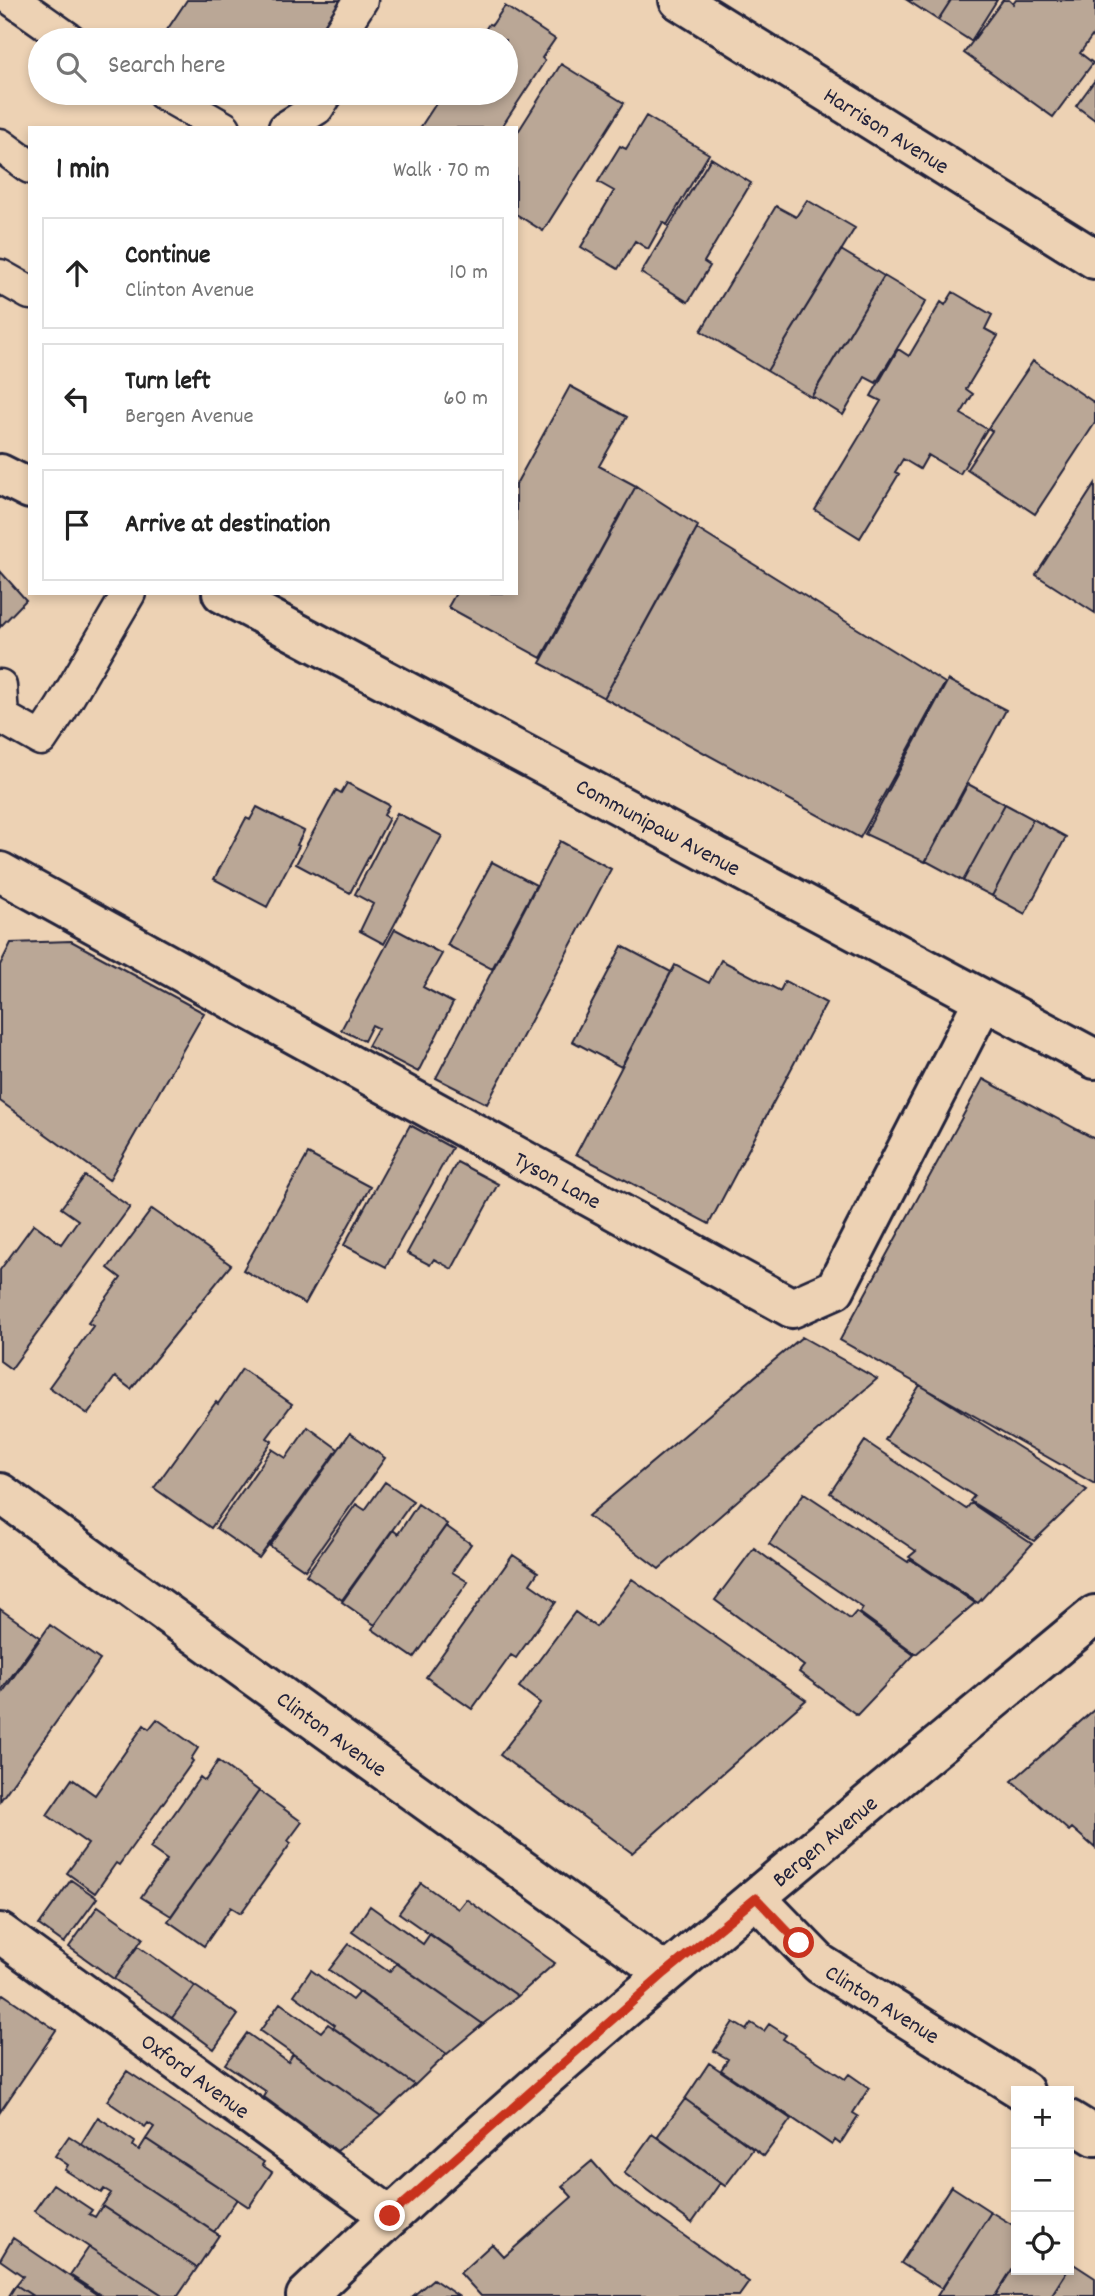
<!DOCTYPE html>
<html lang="en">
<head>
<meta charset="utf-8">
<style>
	:root { --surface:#fff; --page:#f6f6f6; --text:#222; --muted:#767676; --line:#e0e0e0 }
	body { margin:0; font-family:Dekko,sans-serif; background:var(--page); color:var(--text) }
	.controls { position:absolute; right:21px; bottom:21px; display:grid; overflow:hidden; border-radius:0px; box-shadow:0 4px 10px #0003 }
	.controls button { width:63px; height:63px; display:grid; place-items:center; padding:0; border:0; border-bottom:2px solid var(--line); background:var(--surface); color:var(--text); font:35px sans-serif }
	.stop { position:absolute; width:21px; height:21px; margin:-16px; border:5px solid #c8321e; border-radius:50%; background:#fff }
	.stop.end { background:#c8321e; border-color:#fff; box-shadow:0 2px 7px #0008 }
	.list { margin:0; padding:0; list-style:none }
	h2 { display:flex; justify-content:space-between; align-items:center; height:91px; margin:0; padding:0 28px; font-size:30px }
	h2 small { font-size:23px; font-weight:400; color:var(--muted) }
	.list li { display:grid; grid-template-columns:46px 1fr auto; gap:21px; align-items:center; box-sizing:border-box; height:112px; margin:0 14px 14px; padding:0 14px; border:2px solid var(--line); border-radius:0px }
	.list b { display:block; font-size:26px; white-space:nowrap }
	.list p { margin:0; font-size:23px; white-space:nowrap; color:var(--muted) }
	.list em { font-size:23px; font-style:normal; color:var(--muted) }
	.icon { flex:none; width:38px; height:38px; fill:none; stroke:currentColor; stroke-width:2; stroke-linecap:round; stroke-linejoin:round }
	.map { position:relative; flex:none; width:1095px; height:2296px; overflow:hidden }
	.search { position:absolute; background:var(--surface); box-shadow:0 4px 10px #0003; left:28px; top:28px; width:490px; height:77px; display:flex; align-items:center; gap:18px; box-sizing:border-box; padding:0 24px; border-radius:38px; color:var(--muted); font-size:26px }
	.panel { position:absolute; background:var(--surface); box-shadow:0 4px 10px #0003; left:28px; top:126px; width:490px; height:469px; border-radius:0px }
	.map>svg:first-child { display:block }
	.building { fill:#baa796; stroke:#22223b; stroke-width:2 }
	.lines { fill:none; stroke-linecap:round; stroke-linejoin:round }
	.lane-casing { stroke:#22223b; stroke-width:37 }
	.street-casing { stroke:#22223b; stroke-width:44 }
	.secondary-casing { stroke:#22223b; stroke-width:44 }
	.lane { stroke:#edd2b4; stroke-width:32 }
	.street { stroke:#edd2b4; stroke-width:38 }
	.secondary { stroke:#edd2b4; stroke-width:38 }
	.route { stroke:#c8321e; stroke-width:9 }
	.labels { text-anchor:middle; stroke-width:5; stroke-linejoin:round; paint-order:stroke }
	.street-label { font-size:23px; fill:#22223b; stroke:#edd2b4 }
</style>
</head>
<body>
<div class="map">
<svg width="1095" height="2296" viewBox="0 0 1095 2296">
	<rect width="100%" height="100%" fill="#edd2b4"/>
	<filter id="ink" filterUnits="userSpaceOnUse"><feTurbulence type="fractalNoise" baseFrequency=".0143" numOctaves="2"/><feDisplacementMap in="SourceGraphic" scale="14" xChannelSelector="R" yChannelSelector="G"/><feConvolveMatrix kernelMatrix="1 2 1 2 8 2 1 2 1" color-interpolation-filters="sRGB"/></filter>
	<g filter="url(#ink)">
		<path class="building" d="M187,0H344L318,40H183L167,30Z
			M907,0H951L938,20Z
			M951,0H997L971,41L938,20Z
			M1003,0H1009L1013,4L1016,0H1095V32L1080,53L1093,63L1053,117L964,53Z
			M505,6L555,39L542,58L545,61L501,128H420L443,93H506V40H478L489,24L492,25Z
			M561,64L624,103L543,231L516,214V135Z
			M1095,80V120L1076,106Z
			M265,93H285L279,102Z
			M646,116L709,154L667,225L663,222L648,249L635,241L618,269L581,247L614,191L598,182L620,146L626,149Z
			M711,158L751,183L704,262L710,266L688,302L641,273Z
			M807,200L855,228L767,371L701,331L776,206L796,217Z
			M841,250L884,276L811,397L767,371Z
			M884,276L926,301L876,383L865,377L843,415L812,396Z
			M953,292L992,315L985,329L998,336L966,389L973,394L961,414L987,429L960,474L928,455L920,469L903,459L895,472L899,474L860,538L815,510L881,401L871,396L898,349L909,356L941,302L945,305Z
			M1033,361L1095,403V423L1035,514L967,469L992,431L988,428Z
			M570,386L627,417L599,466L636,486L541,658L448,607L456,593H516V484Z
			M1095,484V613L1036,575Z
			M636,486L698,526L604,698L540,663Z
			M697,529L945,683L860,838L604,698Z
			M0,571L26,600L0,627Z
			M948,680L1006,710L925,862L865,834Z
			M347,783L389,805L384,815L389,818L350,893L296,864L336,790L341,793Z
			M968,784L1005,804L963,881L926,861Z
			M1005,804L1033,819L992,896L963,881Z
			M257,807L304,831L297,845L299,846L267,907L214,879L246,818L250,820Z
			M397,813L442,836L384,944L360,931L373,904L355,894Z
			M1033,819L1066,837L1025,914L992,896Z
			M560,841L611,869L487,1104L436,1078Z
			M492,862L536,885L492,969L447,945Z
			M395,929L442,954L423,987L453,1003L418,1072L368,1046L378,1028L372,1025L364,1041L341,1030Z
			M71,941L204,1013L109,1180L0,1101V965L11,943Z
			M622,946L671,972L621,1067L572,1041Z
			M721,960L780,991L785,981L826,1003L709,1224L576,1154L675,965L709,983Z
			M983,1079L1095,1139V1484L840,1340Z
			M410,1125L452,1148L386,1267L344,1245Z
			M308,1154L370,1187L305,1304L243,1270Z
			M457,1162L498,1184L452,1269L434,1259L430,1265L407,1253Z
			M85,1176L130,1207L11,1369L0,1361V1270L34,1224L61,1244L78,1220L61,1208Z
			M152,1209L231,1265L131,1389L115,1377L88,1414L49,1387L93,1326L88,1323L121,1278L108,1268Z
			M802,1337L877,1379L659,1569L588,1516Z
			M242,1369L292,1404L267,1438L272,1441L211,1528L154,1488L216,1402L218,1404Z
			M920,1385L1087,1490L1034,1541L970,1501L974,1496L885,1440Z
			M308,1427L338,1449L259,1558L216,1528L272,1449L286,1458Z
			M350,1433L385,1458L305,1570L270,1546Z
			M865,1441L966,1509L971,1503L1032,1544L978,1603L909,1557L916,1551L830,1493Z
			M385,1482L413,1501L342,1600L306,1575L356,1504L365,1510Z
			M804,1493L908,1562L910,1559L975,1603L916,1654L860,1613L863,1608L769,1544Z
			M418,1504L447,1524L375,1625L342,1602L393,1530L398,1534Z
			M446,1526L471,1544L452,1572L468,1582L414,1658L372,1629Z
			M754,1548L850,1619L856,1612L914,1655L857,1715L799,1672L804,1666L715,1600Z
			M513,1555L538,1572L530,1584L556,1602L516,1658L511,1655L472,1709L426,1677Z
			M632,1579L806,1700L632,1853L500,1755L540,1703L519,1687L575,1612L596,1627Z
			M0,1609L40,1637L0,1692Z
			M50,1625L100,1660L0,1801V1696Z
			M1095,1709V1848L1072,1828L1069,1831L1012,1781Z
			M157,1719L198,1748L191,1759L193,1761L119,1865L116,1863L95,1893L67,1873L88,1844L47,1815L72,1779L95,1795L144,1725L149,1729Z
			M218,1761L259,1791L171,1916L141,1897L167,1860L150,1848L200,1777L205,1781Z
			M259,1791L302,1822L288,1841L291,1843L241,1913L231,1907L204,1946L168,1921Z
			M71,1880L97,1898L64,1943L39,1925Z
			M421,1883L458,1909L466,1899L555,1963L518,1996L399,1913Z
			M98,1906L143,1938L114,1979L69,1947Z
			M370,1906L423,1944L430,1934L518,1996L483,2024L352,1932Z
			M349,1944L389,1972L397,1963L483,2024L447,2054L329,1970Z
			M138,1946L195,1986L172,2018L114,1979Z
			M311,1970L352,2000L359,1992L447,2054L415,2085L333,2028L335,2025L294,1995Z
			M195,1986L238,2015L214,2049L172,2018Z
			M3,1994L56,2030L0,2112V1999Z
			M280,2003L321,2032L328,2024L415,2085L381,2116L260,2031Z
			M733,2022L746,2030L751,2023L764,2031L769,2024L786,2035L783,2039L845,2079L849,2074L869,2088L853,2113L858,2116L840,2144L835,2140L832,2145L721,2070L728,2059L714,2051Z
			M247,2033L288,2062L293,2054L381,2116L337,2151L264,2097L267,2092L225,2064Z
			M709,2063L791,2119L764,2156L685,2099Z
			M127,2071L264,2162L262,2165L272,2172L249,2207L146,2139L154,2127L148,2123L145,2127L107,2101Z
			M685,2099L753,2149L725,2186L657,2137Z
			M98,2117L135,2142L133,2146L139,2150L146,2139L237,2199L214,2232L81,2144Z
			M652,2134L720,2183L692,2223L624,2173Z
			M69,2136L219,2235L197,2268L102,2206L111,2193L104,2189L101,2193L65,2170L68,2165L55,2156Z
			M592,2161L614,2186L749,2282L739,2296H481L460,2273L492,2244L504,2257L572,2197L562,2186Z
			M53,2184L92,2210L89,2214L95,2217L102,2206L197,2268L178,2296H164L34,2211Z
			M951,2186L991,2212L942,2289L901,2263Z
			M991,2212L1016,2227V2263L995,2296H937Z
			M13,2238L99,2296H33L16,2285L23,2276L0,2260Z
			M89,2247L164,2296H102L70,2275Z
			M1016,2263V2270H1068L1051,2296H995Z
			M1072,2263L1095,2278V2296H1051Z
			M433,2279L458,2296H413Z
			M16,2285L33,2296H9Z"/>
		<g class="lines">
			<g class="lane-casing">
				<path id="lane" d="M13,0L70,40
					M335,40L361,0
					M163,93L224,128
					M285,128L317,108L327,93
					M0,145L30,167
					M0,276L30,293
					M0,686L2,717
					M0,716L41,739L61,709L129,593"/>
			</g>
			<g class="street-casing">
				<g id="street">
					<path id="s1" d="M679,0L1095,259"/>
					<path id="s2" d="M0,872L792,1308L835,1289L983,1001"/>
					<path id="s3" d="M0,1493L665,1973"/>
					<path id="s4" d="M756,1898L820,1964L1024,2091"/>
					<path id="s5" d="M0,1933L390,2216"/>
					<path d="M1069,2120L1095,2136"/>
				</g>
			</g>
			<g class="secondary-casing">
				<g id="secondary">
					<path d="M0,474L30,489"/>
					<path id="s6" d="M222,593L1095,1059"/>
					<path id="s7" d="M306,2296C557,2056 828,1838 1095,1615"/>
				</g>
			</g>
			<use href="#lane" class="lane"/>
			<use href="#street" class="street"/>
			<use href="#secondary" class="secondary"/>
		</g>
	</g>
	<g class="lines" filter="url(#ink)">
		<path class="route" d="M390,2216L665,1973L756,1898L799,1943"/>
	</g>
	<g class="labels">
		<g class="street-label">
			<text dy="8" stroke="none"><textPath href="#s1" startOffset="245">Harrison Avenue</textPath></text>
			<text dy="8" stroke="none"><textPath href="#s6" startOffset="495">Communipaw Avenue</textPath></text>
			<text dy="8" stroke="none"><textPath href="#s2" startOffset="637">Tyson Lane</textPath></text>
			<text dy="8" stroke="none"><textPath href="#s3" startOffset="410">Clinton Avenue</textPath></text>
			<text dy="8" stroke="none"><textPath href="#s7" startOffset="690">Bergen Avenue</textPath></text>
			<text dy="8" stroke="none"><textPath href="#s4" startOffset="166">Clinton Avenue</textPath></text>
			<text dy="8" stroke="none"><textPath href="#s5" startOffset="242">Oxford Avenue</textPath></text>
		</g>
	</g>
</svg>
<div class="controls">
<button>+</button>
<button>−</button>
<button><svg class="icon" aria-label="locate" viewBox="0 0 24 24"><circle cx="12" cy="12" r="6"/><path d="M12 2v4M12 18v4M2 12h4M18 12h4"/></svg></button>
</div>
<div class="stop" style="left:799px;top:1943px"></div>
<div class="stop end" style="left:390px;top:2216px"></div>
<div class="search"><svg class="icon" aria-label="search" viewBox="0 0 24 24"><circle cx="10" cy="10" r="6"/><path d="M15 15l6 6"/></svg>Search here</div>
<section class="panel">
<h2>1 min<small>Walk · 70 m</small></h2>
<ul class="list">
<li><svg class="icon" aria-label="ahead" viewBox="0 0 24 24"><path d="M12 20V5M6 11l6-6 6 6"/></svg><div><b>Continue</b><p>Clinton Avenue</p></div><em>10 m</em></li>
<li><svg class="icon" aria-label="left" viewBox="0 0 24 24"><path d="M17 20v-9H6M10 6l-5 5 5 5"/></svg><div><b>Turn left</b><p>Bergen Avenue</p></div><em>60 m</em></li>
<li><svg class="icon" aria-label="arrive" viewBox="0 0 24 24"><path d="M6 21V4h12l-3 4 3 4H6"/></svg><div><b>Arrive at destination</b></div></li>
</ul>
</section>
</div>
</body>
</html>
